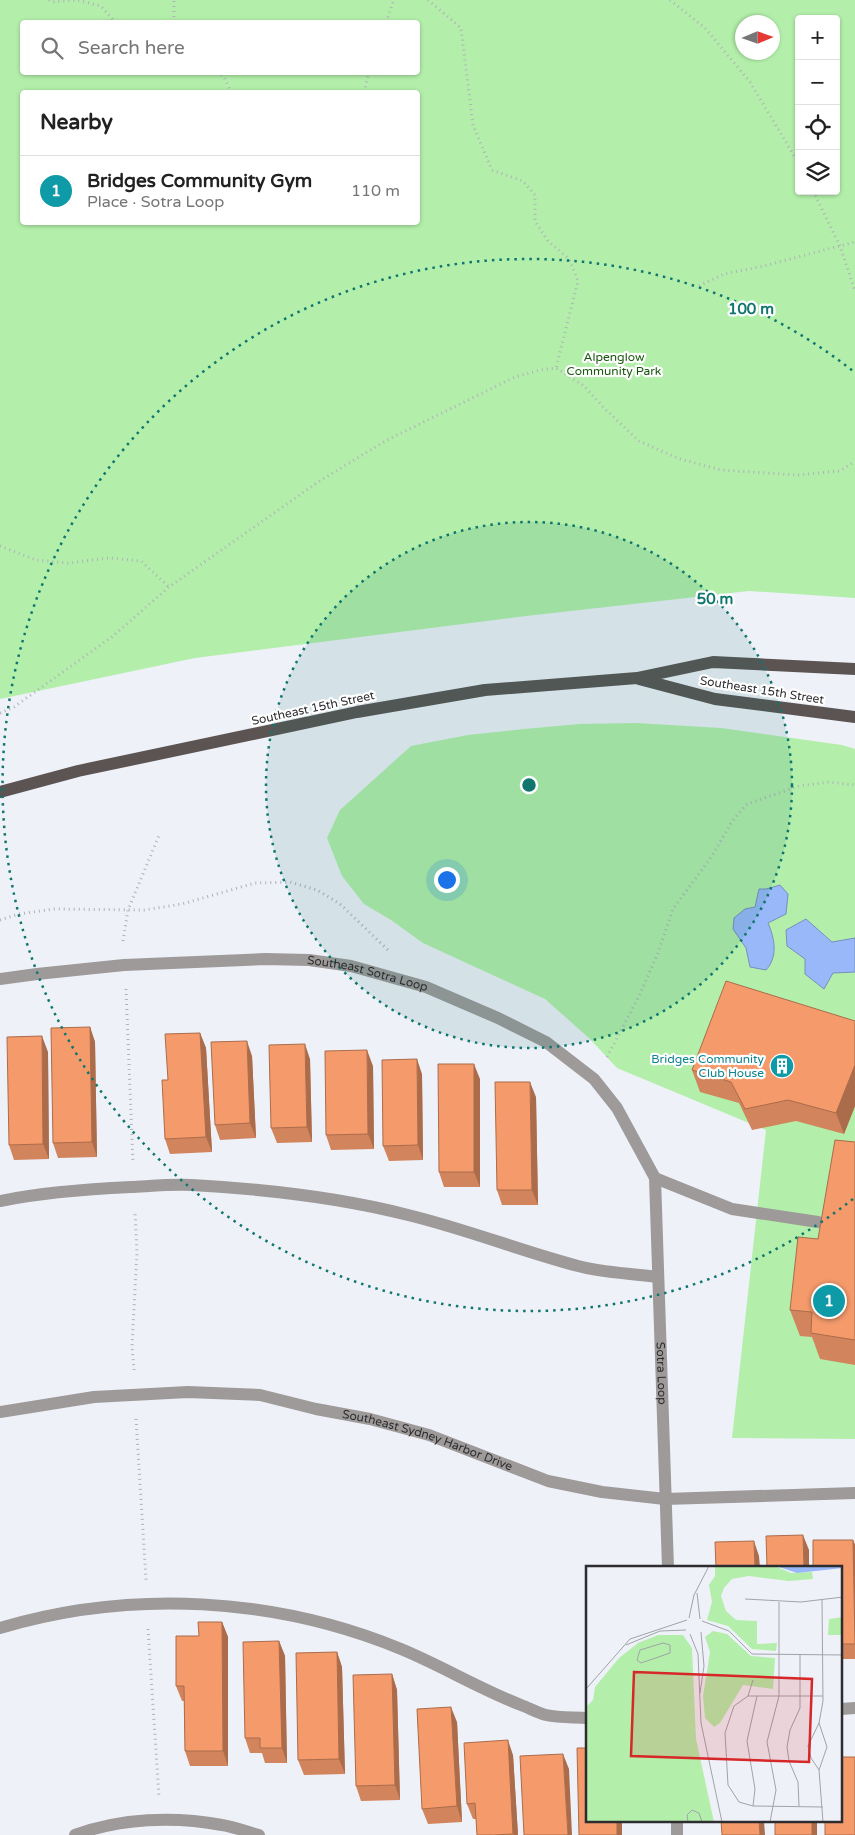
<!DOCTYPE html>
<html lang="en">
<head>
<meta charset="utf-8">
<style>
	:root { --surface:#fff; --page:#f2f2f2; --text:#222; --muted:#767676; --line:#e0e0e0; --accent:#be305e }
	body { margin:0; font-family:"Varela Round",sans-serif; background:var(--page); color:var(--text) }
	.controls { position:absolute; right:15px; top:15px; display:grid; overflow:hidden; border-radius:5px; box-shadow:0 1px 4px #0004 }
	.controls button { width:45px; height:45px; display:grid; place-items:center; padding:0; border:0; border-bottom:1px solid var(--line); background:var(--surface); color:var(--text); font:25px sans-serif }
	.compass { position:absolute; left:735px; top:15px; width:45px; height:45px; border-radius:50%; background:var(--surface); box-shadow:0 1px 4px #0004; rotate:88deg }
	.you { position:absolute; left:446px; top:879px; width:18px; height:18px; margin:-12px; border:4px solid #fff; border-radius:50%; background:#1a73e8; box-shadow:0 0 0 8px #1a73e833 }
	.badge { display:grid; place-items:center; width:32px; height:32px; border-radius:50%; background:var(--accent); color:#fff; font-size:16px; font-weight:700 }
	.pin { position:absolute; translate:-50% -50%; border:2px solid #fff; box-shadow:0 1px 5px #0006 }
	.list { margin:0; padding:0; list-style:none }
	h2 { display:flex; justify-content:space-between; align-items:center; height:65px; margin:0; padding:0 20px; font-size:21px }
	h2 small { font-size:16px; font-weight:400; color:var(--muted) }
	.list li { display:grid; grid-template-columns:32px 1fr auto; gap:15px; align-items:center; box-sizing:border-box; height:70px; padding:0 20px; border-top:1px solid var(--line) }
	.list b { display:block; font-size:19px; white-space:nowrap }
	.list p { margin:0; font-size:16px; white-space:nowrap; color:var(--muted) }
	.list em { font-size:16px; font-style:normal; color:var(--muted) }
	.icon { flex:none; width:28px; height:28px; fill:none; stroke:currentColor; stroke-width:2; stroke-linecap:round; stroke-linejoin:round }
	.map { position:relative; flex:none; width:855px; height:1835px; overflow:hidden }
	.search { position:absolute; background:var(--surface); box-shadow:0 1px 4px #0004; left:20px; top:20px; width:400px; height:55px; display:flex; align-items:center; gap:12px; box-sizing:border-box; padding:0 18px; border-radius:5px; color:var(--muted); font-size:19px }
	.panel { position:absolute; background:var(--surface); box-shadow:0 1px 4px #0004; left:20px; top:90px; width:400px; height:135px; border-radius:5px }
	.map>svg:first-child { display:block }
	.green { fill:#b3efaa; fill-rule:evenodd }
	.water { fill:#99b8f9; stroke:#798ebd }
	.lines { fill:none; stroke-linecap:round; stroke-linejoin:round }
	.path { stroke:#b0b2b8; stroke-width:3; stroke-dasharray:1 4; stroke-linecap:butt }
	.minor { stroke:#9e9a99; stroke-width:12 }
	.major { stroke:#5b5452; stroke-width:12 }
	.wall { fill:#d2845c }
	.shaded-wall { fill:#ab6c4b }
	.building { fill:#f49a6b; stroke:#ab6c4b }
	.ring { fill:none; stroke:#0f766e; stroke-width:2.5; stroke-dasharray:2.5 5 }
	.labels { text-anchor:middle; stroke-width:4.5; stroke-linejoin:round; paint-order:stroke }
	.park-label { font-size:12px; fill:#16570b; stroke:#fff }
	.street-label { font-size:12px; fill:#2d2d30; stroke:#fff }
	.culture-label { font-size:12px; fill:#0d838f; stroke:#fff; text-anchor:end }
	.inset-road { fill:none; stroke:#a1a3a9; stroke-width:1 }
	.view { fill:#d62828; fill-opacity:0.15; stroke:#d62828; stroke-width:2.5 }
	.inset-edge { fill:none; stroke:#2d2d30; stroke-width:2.5 }
	.centre { fill:#0f766e; stroke:#fff; stroke-width:2.5 }
	.ring-label { font-size:15px; text-anchor:middle; font-weight:bold; fill:#0f766e; stroke:#fff; stroke-width:4.5; stroke-linejoin:round; paint-order:stroke }
</style>
</head>
<body>
<div class="map">
<svg width="855" height="1835" viewBox="0 0 855 1835">
	<rect width="100%" height="100%" fill="#eff1f9"/>
	<path class="green" d="M0,0H855V598L749,591L526,616L195,658L0,699ZM799,19H836V191H799ZM22,22H418V72H22ZM742,22H772V52H742ZM22,92H418V222H22Z
		M636,723L721,728L842,745L855,749V1439L732,1438L766,1130L617,1068L589,1038L545,999L423,943L391,920L364,904L342,876L327,838L340,810L411,746L468,735L524,729L580,724Z"/>
	<path class="water" d="M780,885L788,894L786,914L768,923C775,939 778,957 766,970L750,967L746,948L733,929L734,918L745,909L755,907L759,889H766Z
		M806,919L832,942L855,938V972L833,973L824,989L805,974V959L787,946L786,930Z"/>
	<g class="lines">
		<path class="path" d="M49,0L52,2L77,0L101,6L115,22
			M428,0L461,28L473,125L492,170L523,181L535,195V221L548,241L569,259L578,281L556,368
			M670,0L705,28L750,82L799,164
			M174,22V0
			M386,22L394,0
			M217,72L224,77L231,92
			M364,92L369,72
			M813,191L840,246L855,291
			M699,286L724,274L764,266L855,242
			M0,546L36,560L68,563L109,558L141,561L169,587
			M0,713L14,707L113,636L169,587L318,482L387,440L515,377L540,370L556,368L584,386L606,410L639,441L680,459L721,470L797,475L840,471L855,461
			M0,920L19,914L54,909L144,910L182,904L255,883L290,882L317,890L340,904L388,950
			M123,941L128,910L160,833
			M126,989L133,1163
			M607,1057L639,996L658,953L673,909L712,856L733,820L747,804L799,786L829,782L855,785
			M134,1370L132,1346L137,1252L135,1212
			M136,1419L146,1580
			M148,1629L159,1797"/>
		<g class="minor">
			<path id="s1" d="M0,979L37,974L124,965L265,959L309,960L351,966L426,987L498,1018L546,1042L594,1079L617,1108L655,1178L668,1568"/>
			<path d="M655,1178L732,1209L818,1222"/>
			<path d="M0,1201C44,1192 87,1189 131,1187C151,1186 172,1184 192,1185C264,1189 338,1197 408,1215C466,1229 521,1251 578,1266C603,1273 631,1273 657,1277"/>
			<path id="s2" d="M0,1412L94,1397L188,1392L260,1395L316,1409L370,1419L429,1435L548,1481L602,1492L665,1499L855,1493"/>
			<path d="M0,1628C131,1589 275,1597 401,1649C442,1666 480,1689 521,1705C529,1708 538,1713 546,1715C559,1718 574,1717 588,1718"/>
			<path d="M841,1709L855,1708"/>
			<path d="M677,1821V1835"/>
			<path d="M75,1835C121,1818 174,1816 222,1825C235,1827 247,1832 259,1835"/>
		</g>
		<path class="major" d="M639,679L715,699L855,717
			M0,792L78,771L357,712L485,690L637,678L713,662L855,669"/>
	</g>
	<path class="wall" d="M855,1021V1106L844,1134L796,1121L752,1130L739,1103L700,1092L692,1070Z
		M90,1027L95,1042L97,1157L58,1158L53,1143Z
		M200,1033L206,1048L212,1152L170,1154L165,1139L168,1080Z
		M48,1052L49,1159L14,1160L9,1145Z
		M252,1056L256,1138L220,1140L215,1125Z
		M310,1059L312,1142L277,1143L271,1128Z
		M373,1066L374,1149L331,1150L326,1135Z
		M422,1074L423,1160L389,1161L383,1146Z
		M480,1079V1187H444L439,1172Z
		M536,1097L538,1205H502L497,1190Z
		M855,1142V1365L820,1359L812,1337L800,1336L790,1310Z
		M853,1540L855,1545V1659H841V1568Z
		M222,1622L228,1637V1766H190L185,1751L184,1701H182L176,1686L199,1636Z
		M279,1641L285,1656L287,1763H265L262,1753H250L245,1738Z
		M337,1652L342,1667L345,1774L304,1775L298,1760Z
		M392,1674L397,1690L400,1800L361,1801L356,1786Z
		M457,1722L462,1822L428,1824L422,1809Z
		M513,1755L518,1835H477L476,1819H473L467,1804Z"/>
	<path class="shaded-wall" d="M90,1027L95,1042L97,1157L92,1142Z
		M200,1033L206,1048L212,1152L206,1137Z
		M42,1036L48,1052L49,1159L43,1144Z
		M247,1041L252,1056L256,1138L250,1123Z
		M305,1044L310,1059L312,1142L307,1127Z
		M367,1050L373,1066L374,1149L368,1134Z
		M417,1059L422,1074L423,1160L418,1145Z
		M474,1064L480,1079V1187L474,1172Z
		M855,1065V1106L844,1134L836,1113Z
		M530,1082L536,1097L538,1205L532,1190Z
		M803,1535L809,1550V1568H804Z
		M853,1540L855,1545V1644Z
		M754,1541L759,1556L760,1568H755Z
		M222,1622L228,1637V1766L223,1751Z
		M279,1641L285,1656L287,1763L282,1748Z
		M337,1652L342,1667L345,1774L339,1759Z
		M392,1674L397,1690L400,1800L395,1785Z
		M451,1707L457,1722L462,1822L457,1806Z
		M508,1740L513,1755L518,1835H514L513,1834Z
		M563,1754L569,1769L572,1835H568Z
		M617,1821H622V1835H617Z
		M759,1821H764L765,1835H760Z
		M812,1821H817V1835H812Z"/>
	<path class="building" d="M726,981L855,1021V1065L836,1113L788,1100L745,1109L731,1082L692,1070Z
		M90,1027L92,1142L53,1143L51,1028Z
		M200,1033L206,1137L165,1139L162,1080H168L165,1034Z
		M42,1036L43,1144L9,1145L7,1037Z
		M247,1041L250,1123L215,1125L211,1042Z
		M305,1044L307,1127L271,1128L269,1045Z
		M367,1050L368,1134L326,1135L325,1051Z
		M417,1059L418,1145L383,1146L382,1060Z
		M438,1064H474V1172H439Z
		M495,1082H530L532,1190H497Z
		M835,1140L855,1142V1340L811,1333L812,1312L790,1310L798,1237L818,1239Z
		M803,1535L804,1568H767L766,1536Z
		M813,1540H853L855,1644H841V1568H813Z
		M754,1541L755,1568H716L715,1542Z
		M198,1622H222L223,1751H185L184,1686H176V1636H199Z
		M279,1641L282,1748H260V1738H245L243,1642Z
		M337,1652L339,1759L298,1760L296,1653Z
		M392,1674L395,1785L356,1786L353,1675Z
		M451,1707L457,1806L422,1809L417,1709Z
		M508,1740L513,1834L494,1835H477L475,1803L467,1804L464,1743Z
		M577,1748H588V1821H617V1835H579Z
		M563,1754L568,1835H524L520,1756Z
		M841,1757H855V1835H825V1821H841Z
		M721,1821H759L760,1835H722Z
		M775,1821H812V1835H775Z"/>
	<circle cx="529" cy="785" r="263" fill="#0f766e" fill-opacity=".12"/>
	<g class="ring">
		<circle cx="529" cy="785" r="263"/>
		<path d="M853 1199A526 526 0 1 1 853 371"/>
	</g>
	<defs>
		<g id="building-disc" transform="scale(1.25)"><circle r="9.5" fill="#0f9aa8" stroke="#fff"/><path d="M-4-6H4V6H1V3H-1V6H-4ZM-2.5-4.3h1.7v1.8h-1.7ZM.8-4.3h1.7v1.8H.8ZM-2.5-1h1.7V.8h-1.7ZM.8-1h1.7V.8H.8Z" fill="#fff"/></g>
	</defs>
	<g fill-rule="evenodd">
		<use href="#building-disc" x="782" y="1066"/>
	</g>
	<g class="labels">
		<g class="park-label">
			<text x="614" y="361">Alpenglow<tspan x="614" dy="14">Community Park</tspan></text>
		</g>
		<g class="street-label">
			<text transform="translate(762 690) rotate(9)" y="4">Southeast 15th Street</text>
			<text transform="translate(313 708) rotate(-12)" y="4">Southeast 15th Street</text>
			<text dy="4" stroke="none"><textPath href="#s1" startOffset="370">Southeast Sotra Loop</textPath></text>
			<text dy="4" stroke="none"><textPath href="#s1" startOffset="935">Sotra Loop</textPath></text>
			<text dy="4" stroke="none"><textPath href="#s2" startOffset="435">Southeast Sydney Harbor Drive</textPath></text>
		</g>
		<g class="culture-label">
			<text x="764" y="1063">Bridges Community<tspan x="764" dy="14">Club House</tspan></text>
		</g>
	</g>
	<g transform="translate(586 1566)">
		<rect width="256" height="256" fill="#eff1f9"/>
		<path d="M129,0H189L205,7L226,6L227,13L203,15L163,10L146,13L138,22L135,30L140,45L150,54L171,55V78L191,77L190,85L166,83L142,60L121,54L126,36L123,19L129,10ZM257,51L256,69H242L243,53ZM127,65L141,68L165,90L189,92L187,123L157,119L134,157L128,161L119,152L117,130L124,86L119,71ZM72,69H97L106,82L110,173L128,256H0V141L7,134L9,121L33,92L52,77Z" fill="#b3efaa"/>
		<path d="M190,0H256L257,2L211,7Z" fill="#99b8f9"/>
		<path class="inset-road" d="M111,27L114,53M159,33L215,36L257,31M236,34L237,135L233,157L222,180L225,192L233,204L237,256M103,52L108,29L123,0M116,55L143,65L166,88L257,89M104,68L112,88L115,157L136,256M77,77L84,79V87L55,97L51,94L54,84ZM40,79L74,65L100,64M0,123L44,73L101,54M114,127L118,100L115,66M162,130L167,114M233,157L241,181L233,204M167,240L169,223L161,175L171,130M213,240L212,216L203,195L201,181L204,164L214,142V89M237,241L167,240L153,236L142,219L139,167L148,140L162,130H237M102,256L101,249L106,244L113,247L116,256M184,256L190,224L181,176L193,130V36"/>
		<path class="view" d="M48,106L226,113L223,196L45,190Z"/>
		<rect width="256" height="256" class="inset-edge"/>
	</g>
	<circle cx="529" cy="785" r="8" class="centre"/>
	<g class="ring-label">
		<text x="751" y="314">100 m</text>
		<text x="715" y="604">50 m</text>
	</g>
</svg>
<div class="controls">
<button>+</button>
<button>−</button>
<button><svg class="icon" aria-label="locate" viewBox="0 0 24 24"><circle cx="12" cy="12" r="6"/><path d="M12 2v4M12 18v4M2 12h4M18 12h4"/></svg></button>
<button><svg class="icon" aria-label="layers" viewBox="0 0 24 24"><path d="M12 4l9 5-9 5-9-5zM3 14l9 5 9-5"/></svg></button>
</div>
<svg class="compass" viewBox="-18 -18 36 36"><path d="M0-13l5 13h-10z" fill="#e53935"/><path d="M0 13l5-13h-10z" fill="#767676"/></svg>
<div class="you"></div>
<div class="pin badge" style="left:829px;top:1301px;background:#0f9aa8">1</div>
<div class="search"><svg class="icon" aria-label="search" viewBox="0 0 24 24"><circle cx="10" cy="10" r="6"/><path d="M15 15l6 6"/></svg>Search here</div>
<section class="panel">
<h2>Nearby<small></small></h2>
<ul class="list">
<li><span class="badge" style="background:#0f9aa8">1</span><div><b>Bridges Community Gym</b><p>Place · Sotra Loop</p></div><em>110 m</em></li>
</ul>
</section>
</div>
</body>
</html>
